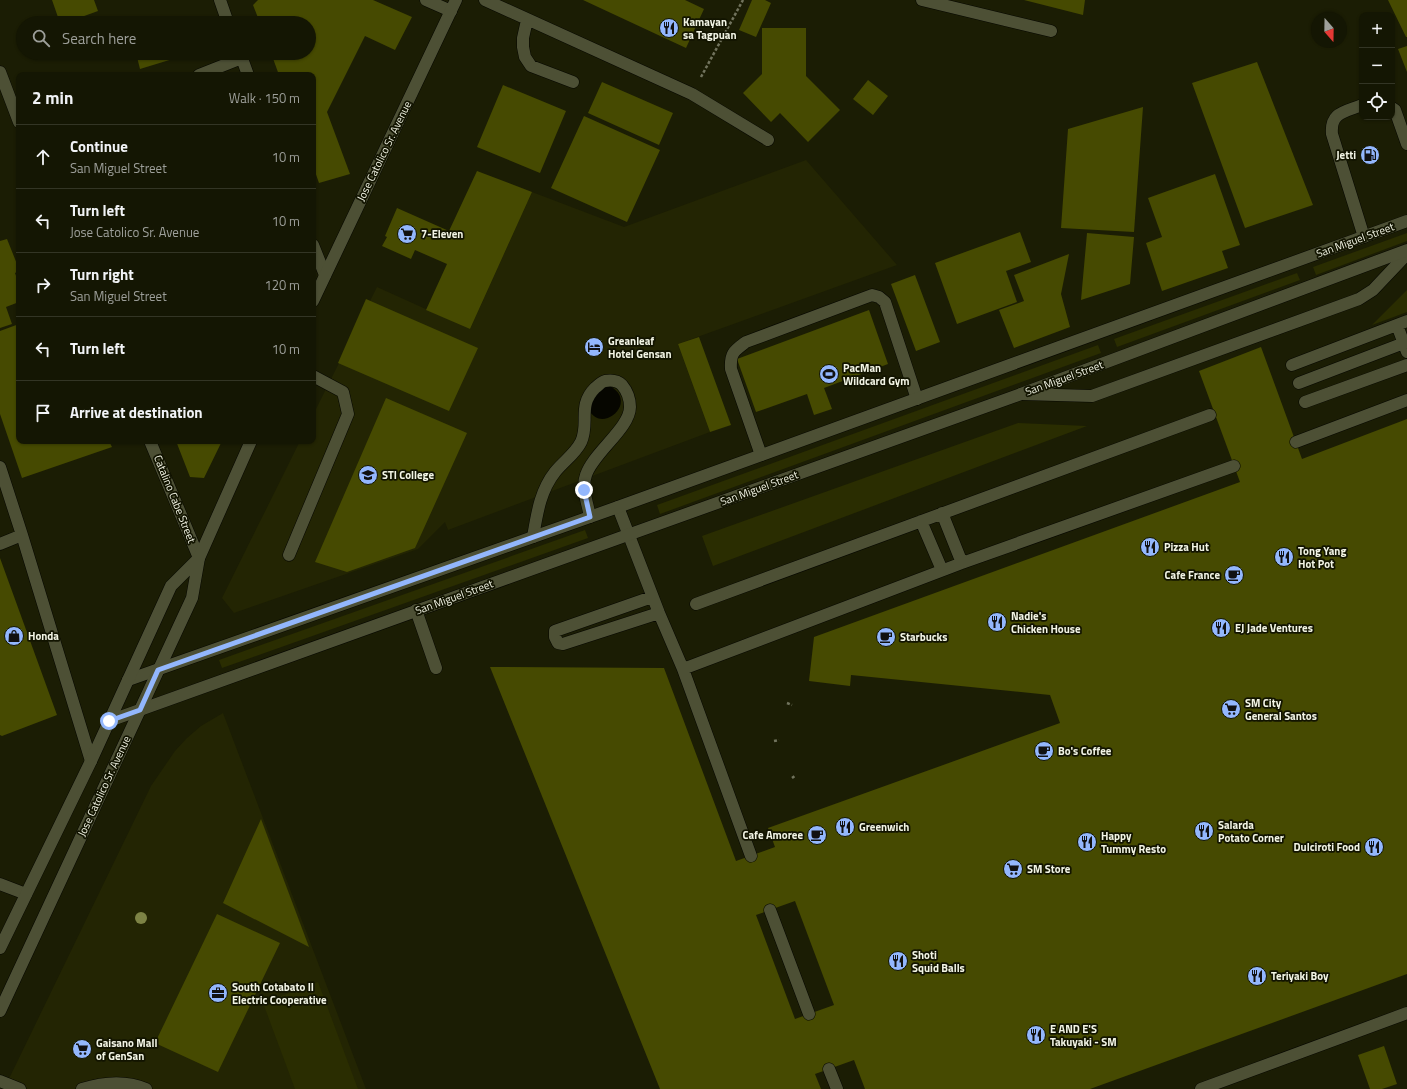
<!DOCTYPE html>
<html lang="en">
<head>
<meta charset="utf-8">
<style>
	:root { --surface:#141603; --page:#212312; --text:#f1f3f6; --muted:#9d9f9a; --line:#333525 }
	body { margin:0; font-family:"Titillium Web",sans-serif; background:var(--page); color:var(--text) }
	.controls { position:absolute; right:12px; top:12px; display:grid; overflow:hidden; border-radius:8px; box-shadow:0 1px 3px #0004 }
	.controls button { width:36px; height:36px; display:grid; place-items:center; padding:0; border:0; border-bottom:1px solid var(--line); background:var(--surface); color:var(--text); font:20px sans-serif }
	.compass { position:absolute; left:1311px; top:12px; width:36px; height:36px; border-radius:50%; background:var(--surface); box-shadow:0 1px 3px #0004; rotate:160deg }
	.stop { position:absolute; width:12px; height:12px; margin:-9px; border:3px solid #93b7fd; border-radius:50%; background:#fff }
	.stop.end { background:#93b7fd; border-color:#fff; box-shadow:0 1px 4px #0008 }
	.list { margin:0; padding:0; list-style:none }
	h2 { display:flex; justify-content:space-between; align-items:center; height:52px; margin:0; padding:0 16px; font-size:17px }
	h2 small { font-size:13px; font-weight:400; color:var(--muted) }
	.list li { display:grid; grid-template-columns:26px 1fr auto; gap:12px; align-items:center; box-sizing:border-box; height:64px; padding:0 16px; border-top:1px solid var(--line) }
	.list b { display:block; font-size:15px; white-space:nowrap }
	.list p { margin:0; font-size:13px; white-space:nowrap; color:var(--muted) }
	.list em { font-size:13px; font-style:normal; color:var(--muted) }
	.icon { flex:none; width:22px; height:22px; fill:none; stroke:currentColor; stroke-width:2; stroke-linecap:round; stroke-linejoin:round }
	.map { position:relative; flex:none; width:1407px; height:1089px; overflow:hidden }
	.search { position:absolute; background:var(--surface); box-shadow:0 1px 3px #0004; left:16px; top:16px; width:300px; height:44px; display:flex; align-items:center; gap:10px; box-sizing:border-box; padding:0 14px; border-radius:22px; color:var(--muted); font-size:15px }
	.panel { position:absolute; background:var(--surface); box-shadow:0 1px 3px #0004; left:16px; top:72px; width:300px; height:372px; border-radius:8px }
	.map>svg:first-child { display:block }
	.built { fill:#232503 }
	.green { fill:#2a2d01 }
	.water { fill:#060600 }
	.building { fill:#464a01; fill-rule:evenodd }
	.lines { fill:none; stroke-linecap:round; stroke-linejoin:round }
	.service-casing { stroke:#060700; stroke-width:13 }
	.minor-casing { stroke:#060700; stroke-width:13 }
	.tertiary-casing { stroke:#060700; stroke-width:13 }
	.secondary-casing { stroke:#060700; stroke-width:13 }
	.path { stroke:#71735d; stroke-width:2.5; stroke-dasharray:3 2; stroke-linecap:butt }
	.service { stroke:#4d5035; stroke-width:12 }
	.minor { stroke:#4d5035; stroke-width:12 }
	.tertiary { stroke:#4d5035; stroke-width:12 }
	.secondary { stroke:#4d5035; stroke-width:12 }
	.tree { fill:#7d8345 }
	.route { stroke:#93b7fd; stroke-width:5 }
	.labels { text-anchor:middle; stroke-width:3.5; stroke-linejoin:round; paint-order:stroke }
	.poi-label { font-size:11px; font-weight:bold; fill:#f3f5e5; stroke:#121400; text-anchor:start }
	.street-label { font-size:11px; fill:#f3f5e5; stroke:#121400 }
</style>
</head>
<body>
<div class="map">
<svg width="1407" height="1089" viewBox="0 0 1407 1089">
	<rect width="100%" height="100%" fill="#1b1d04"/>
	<path class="built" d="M806,160L897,265L678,344L710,432L448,530L445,522L418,549L234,613L222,598L300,441H313V415L377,287L470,329L532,192L624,227Z
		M223,713L366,1089H4L151,786L175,751L187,738L201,726Z"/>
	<path class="green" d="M1407,233V241L1316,275L1313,267Z
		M1297,273L1300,280L1117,347L1114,339Z
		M1407,290V312L1372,325Z
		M1098,345L1101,353L660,514L657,505Z
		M1018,423L1087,426L713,566L702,536Z
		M585,530L588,538L222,668L219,660Z
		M318,982L358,1089H295L263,1003Z"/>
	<path class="water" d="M608,385C641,401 602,435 589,410C587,406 588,399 588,395Z"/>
	<path class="building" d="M52,0H94L98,11L65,23H60Z
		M258,0H373L412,17L395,50L365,36L327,112L350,174L319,183L313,166V75H279L271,53H309V23H260L253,5Z
		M583,0H685L704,9L686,48Z
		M752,0H765L771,3L756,37L739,30Z
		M1024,0H1085L1083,15Z
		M1388,0H1407V37H1406Z
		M762,28H806V76L840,110L808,142L780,113L771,122L743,93L762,74Z
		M1407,46V72L1398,49Z
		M136,53H174L176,58L140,69Z
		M1257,62L1313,205L1245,228L1192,83Z
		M868,80L888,96L873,115L853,99Z
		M602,82L673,113L659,145L588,113Z
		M503,85L566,111L540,173L477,147Z
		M1143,107L1134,232L1061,228L1068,129Z
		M584,116L660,150L627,222L551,188Z
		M477,171L532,192L470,329L426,310L447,264L415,250L411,259L382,246L387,237L385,236L397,208L449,231Z
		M1215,174L1240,245L1222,251L1228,268L1162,291L1146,243L1162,237L1148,198Z
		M1020,232L1031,262L1006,271L1017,302L957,324L935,263Z
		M1087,233L1134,237L1130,284L1081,300Z
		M7,239L19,269V271L15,273L19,284V302L6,307L12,324L0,328V241Z
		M1069,254L1061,294L1070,327L1014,348L999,310L1024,301L1014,275Z
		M915,275L940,342L916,351L891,284Z
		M366,299L478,348L449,411L338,363Z
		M869,310L888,364L824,388L832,409L814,415L807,394L756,412L737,359Z
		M19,324V441H109L112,447L22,478L0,414V331Z
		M699,337L731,425L710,432L678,344Z
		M1261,347L1302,459L1407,419V974L1090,1089H865L854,1060L815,1074L821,1089H660L490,667L664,668L736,861L775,847L768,828L1060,723L1050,695L851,675L850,686L809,681L814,637L1240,482L1199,371ZM795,901L834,1005L795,1019L756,915Z
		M386,398L467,433L415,548L347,572L315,562Z
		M176,441H222L204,478L190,477Z
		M0,558L57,715L2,736L0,735Z
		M261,819L309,947L223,903Z
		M217,914L280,943L218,1072L155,1043Z
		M1384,1046L1397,1084L1382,1089H1370L1358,1055Z"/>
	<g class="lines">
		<g class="service-casing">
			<path id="service" d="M426,0L451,11
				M485,0L692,94L768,140
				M922,0L1051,31
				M527,20L523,38V47L525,57L531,66L573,82
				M1362,105C1345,112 1330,112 1332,134L1364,237
				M1392,108L1395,110L1407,144
				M1397,325L1407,352
				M1292,365L1407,321
				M1299,383L1404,343
				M1021,394L1092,396L1359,299L1373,290L1407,254
				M1305,402L1407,365
				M1296,442L1407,400
				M761,455L731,369C730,353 734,351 746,342L872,295L879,297L885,302L917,399
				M0,467L22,535L91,761
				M618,507L659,613L683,669L751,856
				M942,513L962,563
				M921,521L942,570
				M533,537C537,514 540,491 555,472C564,461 575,454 581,442C590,423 577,406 595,388C599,385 601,382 605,381C611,380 617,380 622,385C627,391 630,398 630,407C630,428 593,453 586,475C581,488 588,504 590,517
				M0,544L22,535
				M289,555L348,414L343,392L313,376
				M652,597L555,631V637L558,643L563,644L659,613
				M696,604L1210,415
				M416,610L436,668
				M683,669L962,563L1234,466
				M0,884L26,894
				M770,910L809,1014
				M829,1069L837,1089
				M0,1081L20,1089
				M82,1089C104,1082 125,1080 146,1089
				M1201,1089L1407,1013"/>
		</g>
		<g class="minor-casing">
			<path id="minor" d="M220,0L228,23
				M240,53L248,75
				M199,75L242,58
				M313,245L325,275"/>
		</g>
		<g class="tertiary-casing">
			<path id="tertiary" d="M0,72L19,122
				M150,441L199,558
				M128,680L618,507L1407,221
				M109,721L1021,394L1407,250"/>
		</g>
		<g class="secondary-casing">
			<path id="secondary" d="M313,301L456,0
				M0,948L91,761L171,586L199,558
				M0,1011L192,598L199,558L251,441"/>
		</g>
		<path class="path" d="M701,77L743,0
			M787,703L792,705
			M774,741L779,740
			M792,778L796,775"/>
		<use href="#service" class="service"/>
		<use href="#minor" class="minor"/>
		<use href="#tertiary" class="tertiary"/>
		<use href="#secondary" class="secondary"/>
	</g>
	<circle class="tree" cx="141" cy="918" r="6"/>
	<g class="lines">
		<path class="route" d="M109,721L140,710L158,670L590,517L584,490"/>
	</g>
	<defs>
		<g id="restaurant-disc" transform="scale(1)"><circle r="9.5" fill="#93b7fd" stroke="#121400"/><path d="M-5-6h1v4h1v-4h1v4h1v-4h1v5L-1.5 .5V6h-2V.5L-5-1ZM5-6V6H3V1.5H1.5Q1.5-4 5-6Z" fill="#111"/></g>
		<g id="fuel-disc" transform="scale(1)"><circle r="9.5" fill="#93b7fd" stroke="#121400"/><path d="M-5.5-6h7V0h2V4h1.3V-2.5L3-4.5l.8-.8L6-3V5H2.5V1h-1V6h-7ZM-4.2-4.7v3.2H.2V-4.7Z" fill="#111"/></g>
		<g id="supermarket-disc" transform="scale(1)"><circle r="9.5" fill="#93b7fd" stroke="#121400"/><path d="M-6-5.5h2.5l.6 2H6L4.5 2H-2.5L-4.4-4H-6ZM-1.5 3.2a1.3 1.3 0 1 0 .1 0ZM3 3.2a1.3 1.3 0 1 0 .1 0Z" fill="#111"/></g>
		<g id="hotel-disc" transform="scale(1)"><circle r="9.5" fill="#93b7fd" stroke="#121400"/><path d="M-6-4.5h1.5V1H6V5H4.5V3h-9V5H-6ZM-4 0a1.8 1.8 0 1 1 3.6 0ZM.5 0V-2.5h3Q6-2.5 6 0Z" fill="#111"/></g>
		<g id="stadium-disc" transform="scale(1)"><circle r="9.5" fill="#93b7fd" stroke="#121400"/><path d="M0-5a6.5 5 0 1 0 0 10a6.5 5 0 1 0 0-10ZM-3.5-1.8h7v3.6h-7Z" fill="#111"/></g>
		<g id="university-disc" transform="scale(1)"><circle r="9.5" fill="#93b7fd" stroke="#121400"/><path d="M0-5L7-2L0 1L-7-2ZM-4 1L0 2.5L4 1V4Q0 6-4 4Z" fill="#111"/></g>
		<g id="cafe-disc" transform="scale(1)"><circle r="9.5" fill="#93b7fd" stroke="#121400"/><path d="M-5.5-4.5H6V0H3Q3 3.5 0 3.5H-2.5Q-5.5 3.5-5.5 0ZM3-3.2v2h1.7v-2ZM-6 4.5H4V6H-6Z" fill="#111"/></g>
		<g id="shop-disc" transform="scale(1)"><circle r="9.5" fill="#93b7fd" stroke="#121400"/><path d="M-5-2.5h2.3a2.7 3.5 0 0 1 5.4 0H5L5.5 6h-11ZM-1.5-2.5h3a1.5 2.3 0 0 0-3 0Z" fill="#111"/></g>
		<g id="office-disc" transform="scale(1)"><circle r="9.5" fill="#93b7fd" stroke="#121400"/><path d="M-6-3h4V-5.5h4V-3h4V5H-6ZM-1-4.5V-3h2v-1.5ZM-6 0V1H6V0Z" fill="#111"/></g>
	</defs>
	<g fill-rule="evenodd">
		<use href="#restaurant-disc" x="669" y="28"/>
		<use href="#fuel-disc" x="1370" y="155"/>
		<use href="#supermarket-disc" x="407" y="234"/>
		<use href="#hotel-disc" x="594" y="347"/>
		<use href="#stadium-disc" x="829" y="374"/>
		<use href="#university-disc" x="368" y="475"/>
		<use href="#restaurant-disc" x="1150" y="547"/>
		<use href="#restaurant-disc" x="1284" y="557"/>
		<use href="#cafe-disc" x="1234" y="575"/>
		<use href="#restaurant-disc" x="997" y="622"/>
		<use href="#restaurant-disc" x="1221" y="628"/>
		<use href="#shop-disc" x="14" y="636"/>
		<use href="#cafe-disc" x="886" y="637"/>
		<use href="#supermarket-disc" x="1231" y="709"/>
		<use href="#cafe-disc" x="1044" y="751"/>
		<use href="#restaurant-disc" x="845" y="827"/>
		<use href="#restaurant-disc" x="1204" y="831"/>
		<use href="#cafe-disc" x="817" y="835"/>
		<use href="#restaurant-disc" x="1087" y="842"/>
		<use href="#restaurant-disc" x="1374" y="847"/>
		<use href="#supermarket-disc" x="1013" y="869"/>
		<use href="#restaurant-disc" x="898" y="961"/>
		<use href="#restaurant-disc" x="1257" y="976"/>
		<use href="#office-disc" x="218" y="993"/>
		<use href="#restaurant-disc" x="1036" y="1035"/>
		<use href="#supermarket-disc" x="82" y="1049"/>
	</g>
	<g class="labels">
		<g class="poi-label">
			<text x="683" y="26">Kamayan<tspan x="683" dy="13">sa Tagpuan</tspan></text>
			<text x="1356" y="159" text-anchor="end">Jetti</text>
			<text x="421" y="238">7-Eleven</text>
			<text x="608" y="345">Greanleaf<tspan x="608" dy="13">Hotel Gensan</tspan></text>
			<text x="843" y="372">PacMan<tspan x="843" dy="13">Wildcard Gym</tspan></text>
			<text x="382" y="479">STI College</text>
			<text x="1164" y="551">Pizza Hut</text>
			<text x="1298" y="555">Tong Yang<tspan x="1298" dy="13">Hot Pot</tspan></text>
			<text x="1220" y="579" text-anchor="end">Cafe France</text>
			<text x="1011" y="620">Nadie's<tspan x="1011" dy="13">Chicken House</tspan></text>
			<text x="1235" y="632">EJ Jade Ventures</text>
			<text x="28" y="640">Honda</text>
			<text x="900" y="641">Starbucks</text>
			<text x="1245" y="707">SM City<tspan x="1245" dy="13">General Santos</tspan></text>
			<text x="1058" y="755">Bo's Coffee</text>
			<text x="1218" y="829">Salarda<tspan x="1218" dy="13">Potato Corner</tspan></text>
			<text x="859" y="831">Greenwich</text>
			<text x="803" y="839" text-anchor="end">Cafe Amoree</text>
			<text x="1101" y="840">Happy<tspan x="1101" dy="13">Tummy Resto</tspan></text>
			<text x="1360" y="851" text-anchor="end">Dulciroti Food</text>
			<text x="1027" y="873">SM Store</text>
			<text x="912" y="959">Shoti<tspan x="912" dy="13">Squid Balls</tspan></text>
			<text x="1271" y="980">Teriyaki Boy</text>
			<text x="232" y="991">South Cotabato II<tspan x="232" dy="13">Electric Cooperative</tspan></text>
			<text x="1050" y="1033">E AND E'S<tspan x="1050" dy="13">Takuyaki - SM</tspan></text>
			<text x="96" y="1047">Gaisano Mall<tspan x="96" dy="13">of GenSan</tspan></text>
		</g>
		<g class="street-label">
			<text transform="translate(384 151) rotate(-64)" y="4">Jose Catolico Sr. Avenue</text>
			<text transform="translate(1355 240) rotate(-20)" y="4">San Miguel Street</text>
			<text transform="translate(1064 378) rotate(-20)" y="4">San Miguel Street</text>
			<text transform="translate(759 488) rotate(-20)" y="4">San Miguel Street</text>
			<text transform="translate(175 499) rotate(68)" y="4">Catalino Cabe Street</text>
			<text transform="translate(454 597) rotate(-20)" y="4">San Miguel Street</text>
			<text transform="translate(104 786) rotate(-65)" y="4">Jose Catolico Sr. Avenue</text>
		</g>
	</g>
</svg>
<div class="controls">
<button>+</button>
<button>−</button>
<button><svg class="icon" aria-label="locate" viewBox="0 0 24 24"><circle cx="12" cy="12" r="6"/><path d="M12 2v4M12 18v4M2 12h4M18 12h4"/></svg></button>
</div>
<svg class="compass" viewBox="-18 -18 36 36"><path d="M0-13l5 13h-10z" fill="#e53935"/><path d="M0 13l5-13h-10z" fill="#9d9f9a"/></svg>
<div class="stop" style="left:109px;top:721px"></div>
<div class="stop end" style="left:584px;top:490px"></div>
<div class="search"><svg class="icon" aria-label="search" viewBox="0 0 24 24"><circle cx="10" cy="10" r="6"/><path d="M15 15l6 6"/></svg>Search here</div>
<section class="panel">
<h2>2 min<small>Walk · 150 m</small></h2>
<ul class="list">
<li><svg class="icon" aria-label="ahead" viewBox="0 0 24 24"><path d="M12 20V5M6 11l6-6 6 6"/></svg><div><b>Continue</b><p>San Miguel Street</p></div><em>10 m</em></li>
<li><svg class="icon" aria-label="left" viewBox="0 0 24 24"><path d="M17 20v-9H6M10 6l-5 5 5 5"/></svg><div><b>Turn left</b><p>Jose Catolico Sr. Avenue</p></div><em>10 m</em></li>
<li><svg class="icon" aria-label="right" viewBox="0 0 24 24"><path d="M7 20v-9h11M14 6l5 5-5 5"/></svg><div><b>Turn right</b><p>San Miguel Street</p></div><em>120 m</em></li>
<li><svg class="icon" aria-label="left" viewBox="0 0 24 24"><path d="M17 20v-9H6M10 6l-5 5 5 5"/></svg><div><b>Turn left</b></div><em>10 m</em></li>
<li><svg class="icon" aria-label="arrive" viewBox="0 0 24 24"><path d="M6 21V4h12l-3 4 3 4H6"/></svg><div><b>Arrive at destination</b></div></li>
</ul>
</section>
</div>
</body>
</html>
